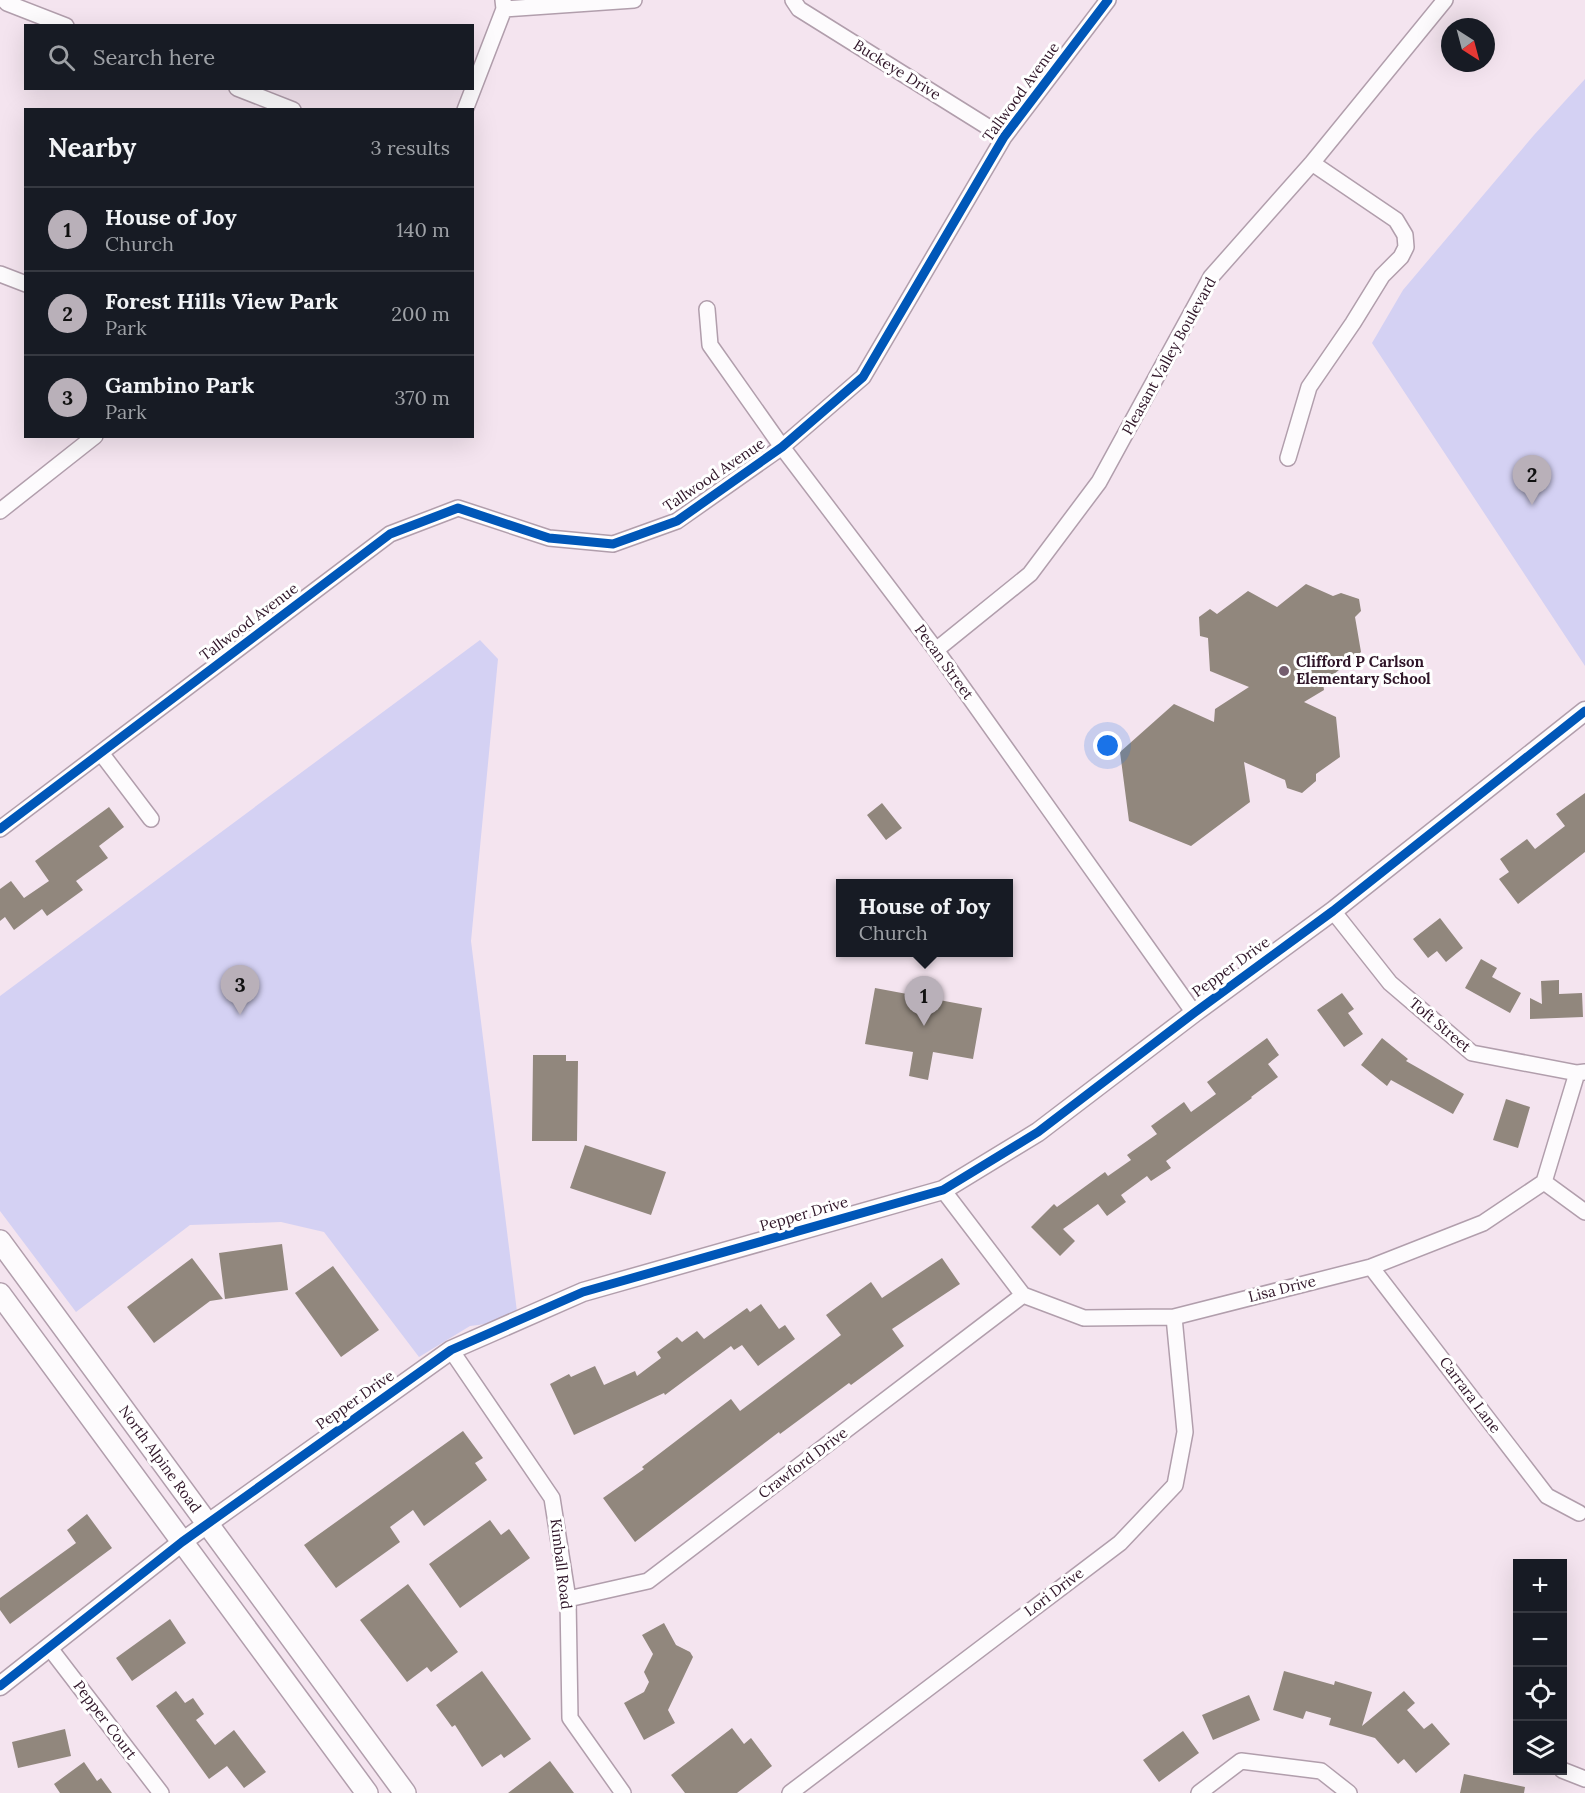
<!DOCTYPE html>
<html lang="en">
<head>
<meta charset="utf-8">
<style>
	:root { --surface:#171b24; --page:#20242c; --text:#f1f3f6; --muted:#9ea1a6; --line:#363941; --accent:#b9b0b9 }
	body { margin:0; font-family:Lora,serif; background:var(--page); color:var(--text) }
	.controls { position:absolute; right:18px; bottom:18px; display:grid; overflow:hidden; border-radius:0px; box-shadow:0 6px 24px #0002 }
	.controls button { width:54px; height:54px; display:grid; place-items:center; padding:0; border:0; border-bottom:2px solid var(--line); background:var(--surface); color:var(--text); font:30px sans-serif }
	.compass { position:absolute; left:1441px; top:18px; width:54px; height:54px; border-radius:50%; background:var(--surface); box-shadow:0 6px 24px #0002; rotate:144deg }
	.you { position:absolute; left:1108px; top:746px; width:21px; height:21px; margin:-15px; border:4px solid #fff; border-radius:50%; background:#1a73e8; box-shadow:0 0 0 9px #1a73e833 }
	.badge { display:grid; place-items:center; width:39px; height:39px; border-radius:50%; background:var(--accent); color:#111; font-size:20px; font-weight:700 }
	.pin { position:absolute; translate:-50% -50px; filter:drop-shadow(0 2px 3px #0008) }
	.pin::after { content:''; position:absolute; top:32px; width:21px; height:18px; background:inherit; clip-path:polygon(0 0,100% 0,50% 100%) }
	.popup { position:absolute; left:836px; top:879px; width:177px; height:78px; box-sizing:border-box; display:grid; place-content:center; border-radius:0px; background:var(--surface); filter:drop-shadow(0 2px 4px #0005); font-size:20px; white-space:nowrap; color:var(--muted) }
	.popup b { font-size:22px; color:var(--text) }
	.popup::after { content:''; position:absolute; left:50%; top:100%; margin-left:-12px; border:12px solid transparent; border-top-color:var(--surface) }
	.list { margin:0; padding:0; list-style:none }
	h2 { display:flex; justify-content:space-between; align-items:center; height:78px; margin:0; padding:0 24px; font-size:26px }
	h2 small { font-size:20px; font-weight:400; color:var(--muted) }
	.list li { display:grid; grid-template-columns:39px 1fr auto; gap:18px; align-items:center; box-sizing:border-box; height:84px; padding:0 24px; border-top:2px solid var(--line) }
	.list b { display:block; font-size:22px; white-space:nowrap }
	.list p { margin:0; font-size:20px; white-space:nowrap; color:var(--muted) }
	.list em { font-size:20px; font-style:normal; color:var(--muted) }
	.icon { flex:none; width:33px; height:33px; fill:none; stroke:currentColor; stroke-width:2; stroke-linecap:round; stroke-linejoin:round }
	.map { position:relative; flex:none; width:1585px; height:1793px; overflow:hidden }
	.search { position:absolute; background:var(--surface); box-shadow:0 6px 24px #0002; left:24px; top:24px; width:450px; height:66px; display:flex; align-items:center; gap:15px; box-sizing:border-box; padding:0 21px; border-radius:0px; color:var(--muted); font-size:22px }
	.panel { position:absolute; background:var(--surface); box-shadow:0 6px 24px #0002; left:24px; top:108px; width:450px; height:330px; border-radius:0px }
	.map>svg:first-child { display:block }
	.green { fill:#d4d1f3 }
	.building { fill:#91877d }
	.lines { fill:none; stroke-linecap:round; stroke-linejoin:round }
	.minor-casing { stroke:#b19eac; stroke-width:18 }
	.tertiary-casing { stroke:#b19eac; stroke-width:21 }
	.secondary-casing { stroke:#b19eac; stroke-width:24 }
	.minor { stroke:#fdfbfd; stroke-width:15 }
	.tertiary { stroke:#fdfbfd; stroke-width:18 }
	.secondary { stroke:#fdfbfd; stroke-width:21 }
	.cycleway-casing { stroke:#fff; stroke-width:13 }
	.cycleway { stroke:#0057b8; stroke-width:9 }
	.poi-dot { fill:#745d6e; stroke:#fff; stroke-width:2 }
	.labels { text-anchor:middle; stroke-width:6; stroke-linejoin:round; paint-order:stroke }
	.street-label { font-size:15px; fill:#2f1528; stroke:#fff }
	.poi-label { font-size:15px; font-weight:bold; fill:#2f1528; stroke:#fff; text-anchor:start }
</style>
</head>
<body>
<div class="map">
<svg width="1585" height="1793" viewBox="0 0 1585 1793">
	<rect width="100%" height="100%" fill="#f4e4ef"/>
	<path class="green" d="M1585,79V666L1372,343L1403,290L1534,135Z
		M480,640L498,659L471,941L518,1320L470,1326L419,1357L324,1232L281,1222L190,1225L76,1312L0,1211V996Z"/>
	<path class="building" d="M1306,584L1333,596L1341,593L1359,599L1361,611L1355,617L1361,652L1323,683L1324,690L1304,702L1336,717L1340,757L1316,774V781L1302,793L1287,788L1285,780L1244,762L1250,802L1191,846L1129,821L1120,752L1174,704L1214,722L1215,709L1249,687L1210,671L1208,638L1200,636L1199,617L1210,609L1217,614L1248,591L1277,607Z
		M1585,793V852L1518,904L1499,879L1509,872L1500,859L1527,839L1535,849L1565,826L1556,814Z
		M882,803L902,828L886,840L867,815Z
		M109,807L124,827L99,846L108,858L76,881L83,890L47,916L42,909L14,930L5,917L0,921V889L11,881L24,898L49,881L35,861Z
		M1440,918L1463,948L1446,962L1437,951L1428,958L1413,939Z
		M1481,959L1497,968L1492,977L1521,993L1510,1013L1465,988Z
		M1559,980V994L1582,993L1583,1017L1530,1019V998L1542,1004L1541,981Z
		M875,988L982,1008L973,1059L933,1052L928,1080L909,1076L913,1052L865,1044Z
		M1342,993L1354,1009L1348,1013L1363,1034L1344,1047L1317,1010Z
		M1267,1038L1279,1055L1268,1064L1278,1077L1251,1097L1252,1098L1166,1161L1171,1168L1151,1181L1147,1176L1121,1195L1126,1202L1107,1216L1098,1204L1063,1229L1075,1241L1060,1256L1031,1227L1054,1204L1057,1207L1105,1172L1108,1176L1131,1160L1127,1155L1157,1134L1151,1126L1184,1102L1191,1112L1216,1094L1207,1082Z
		M1382,1038L1408,1059L1406,1061L1464,1094L1453,1114L1391,1080L1387,1086L1361,1065Z
		M533,1055H566V1061H578L577,1141H532Z
		M1506,1099L1530,1107L1518,1148L1493,1140Z
		M585,1145L666,1172L651,1215L570,1188Z
		M282,1244L288,1290L225,1299L219,1253Z
		M192,1258L223,1299L210,1301L154,1343L127,1307Z
		M942,1258L960,1284L892,1329L904,1346L851,1385L849,1383L780,1434L779,1432L635,1542L603,1498L644,1469L642,1467L731,1399L740,1411L841,1335L826,1315L871,1282L882,1298Z
		M333,1266L379,1330L341,1357L295,1293Z
		M761,1304L779,1329L785,1325L795,1339L758,1366L742,1345L734,1350L731,1346L665,1395L664,1393L574,1435L550,1384L569,1374L571,1377L595,1366L604,1385L635,1371L637,1376L661,1358L657,1352L677,1337L682,1342L697,1331L704,1339L747,1308L750,1312Z
		M463,1431L483,1458L475,1463L487,1480L424,1526L413,1510L390,1527L400,1542L336,1588L304,1545Z
		M87,1514L112,1548L10,1624L0,1610V1598L76,1543L67,1530Z
		M490,1520L501,1535L509,1529L530,1558L460,1608L429,1564Z
		M408,1584L458,1652L431,1672L427,1667L407,1682L360,1620Z
		M170,1619L186,1643L132,1681L116,1658Z
		M664,1623L676,1645L690,1652L693,1657L668,1710L675,1723L644,1740L624,1703L644,1692L649,1682L644,1672L653,1654L642,1635Z
		M482,1671L531,1739L504,1758L501,1754L482,1767L455,1725L452,1727L436,1705Z
		M1284,1671L1334,1685L1335,1681L1372,1692L1362,1726L1404,1691L1415,1703L1407,1710L1424,1729L1432,1723L1450,1744L1416,1773L1404,1759L1398,1764L1375,1738L1329,1725L1331,1718L1306,1711L1303,1719L1273,1710Z
		M176,1691L185,1703L193,1698L204,1714L196,1720L215,1745L234,1730L266,1772L244,1788L227,1766L209,1779L156,1706Z
		M1249,1695L1260,1720L1213,1740L1202,1715Z
		M732,1728L744,1744L751,1738L772,1766L737,1793H685L671,1775Z
		M65,1729L71,1756L18,1768L12,1742Z
		M1183,1731L1199,1753L1159,1782L1143,1760Z
		M550,1761L574,1793H508Z
		M84,1762L97,1781L101,1778L112,1793H60L54,1784Z
		M1464,1774L1525,1787L1524,1793H1460Z"/>
	<g class="lines">
		<g class="minor-casing">
			<path id="minor" d="M4,0L7,3L66,26
				M793,0L799,9L1004,137
				M504,9L634,0
				M237,88L293,110
				M465,110L504,9L503,0
				M0,274L26,284
				M707,309L710,345L782,447L936,650L1194,1013
				M1288,458L1309,387L1353,323L1382,276L1401,257L1406,247L1405,235L1396,220L1312,163
				M0,511L95,436
				M936,650L1030,574L1099,482L1211,277L1312,163L1445,0
				M101,753L151,819
				M0,829L390,534L458,508L549,538L613,544L677,521L782,447L863,377L1004,137L1108,0
				M1333,911L1390,983L1472,1053L1577,1073L1585,1072
				M1544,1182L1585,1212
				M943,1190L1023,1295L1084,1318L1174,1317L1371,1267L1483,1223L1544,1182L1577,1073
				M1371,1267L1547,1496L1579,1513
				M451,1350L552,1498L568,1599L570,1718L623,1793
				M568,1599L648,1581L1023,1295
				M49,1647L161,1793
				M1562,1770L1585,1779
				M790,1793L1120,1543L1175,1485L1185,1432L1174,1317
				M1199,1793L1241,1761L1321,1771L1349,1793"/>
		</g>
		<g class="tertiary-casing">
			<path id="tertiary" d="M0,1686L182,1542L451,1350L583,1292L943,1190L1038,1132L1194,1013L1333,911L1585,711"/>
		</g>
		<g class="secondary-casing">
			<path id="secondary" d="M0,1241L405,1793
				M0,1294L367,1793"/>
		</g>
		<use href="#minor" class="minor"/>
		<use href="#tertiary" class="tertiary"/>
		<use href="#secondary" class="secondary"/>
		<g class="cycleway-casing">
			<path id="cycleway" d="M0,829L390,534L458,508L549,538L613,544L677,521L782,447L863,377L1004,137L1108,0
				M0,1686L182,1542L451,1350L583,1292L943,1190L1038,1132L1194,1013L1333,911L1585,711"/>
		</g>
		<use href="#cycleway" class="cycleway"/>
	</g>
	<circle class="poi-dot" cx="1284" cy="671" r="6"/>
	<g class="labels">
		<g class="street-label">
			<text transform="translate(897 70) rotate(32)" y="5">Buckeye Drive</text>
			<text transform="translate(1021 92) rotate(-54)" y="5">Tallwood Avenue</text>
			<text transform="translate(1169 356) rotate(-61)" y="5">Pleasant Valley Boulevard</text>
			<text transform="translate(714 475) rotate(-34)" y="5">Tallwood Avenue</text>
			<text transform="translate(249 622) rotate(-37)" y="5">Tallwood Avenue</text>
			<text transform="translate(944 662) rotate(54)" y="5">Pecan Street</text>
			<text transform="translate(1231 967) rotate(-36)" y="5">Pepper Drive</text>
			<text transform="translate(1440 1025) rotate(40)" y="5">Toft Street</text>
			<text transform="translate(804 1214) rotate(-16)" y="5">Pepper Drive</text>
			<text transform="translate(1282 1289) rotate(-14)" y="5">Lisa Drive</text>
			<text transform="translate(1470 1395) rotate(53)" y="5">Carrara Lane</text>
			<text transform="translate(355 1400) rotate(-35)" y="5">Pepper Drive</text>
			<text transform="translate(160 1459) rotate(54)" y="5">North Alpine Road</text>
			<text transform="translate(803 1463) rotate(-37)" y="5">Crawford Drive</text>
			<text transform="translate(561 1564) rotate(83)" y="5">Kimball Road</text>
			<text transform="translate(1054 1592) rotate(-37)" y="5">Lori Drive</text>
			<text transform="translate(105 1720) rotate(53)" y="5">Pepper Court</text>
		</g>
		<g class="poi-label">
			<text x="1296" y="667">Clifford P Carlson<tspan x="1296" dy="17">Elementary School</tspan></text>
		</g>
	</g>
</svg>
<div class="controls">
<button>+</button>
<button>−</button>
<button><svg class="icon" aria-label="locate" viewBox="0 0 24 24"><circle cx="12" cy="12" r="6"/><path d="M12 2v4M12 18v4M2 12h4M18 12h4"/></svg></button>
<button><svg class="icon" aria-label="layers" viewBox="0 0 24 24"><path d="M12 4l9 5-9 5-9-5zM3 14l9 5 9-5"/></svg></button>
</div>
<svg class="compass" viewBox="-18 -18 36 36"><path d="M0-13l5 13h-10z" fill="#e53935"/><path d="M0 13l5-13h-10z" fill="#9ea1a6"/></svg>
<div class="you"></div>
<div class="pin badge" style="left:924px;top:1026px">1</div>
<div class="popup"><b>House of Joy</b>Church</div>
<div class="pin badge" style="left:1532px;top:505px">2</div>
<div class="pin badge" style="left:240px;top:1015px">3</div>
<div class="search"><svg class="icon" aria-label="search" viewBox="0 0 24 24"><circle cx="10" cy="10" r="6"/><path d="M15 15l6 6"/></svg>Search here</div>
<section class="panel">
<h2>Nearby<small>3 results</small></h2>
<ul class="list">
<li><span class="badge">1</span><div><b>House of Joy</b><p>Church</p></div><em>140 m</em></li>
<li><span class="badge">2</span><div><b>Forest Hills View Park</b><p>Park</p></div><em>200 m</em></li>
<li><span class="badge">3</span><div><b>Gambino Park</b><p>Park</p></div><em>370 m</em></li>
</ul>
</section>
</div>
</body>
</html>
